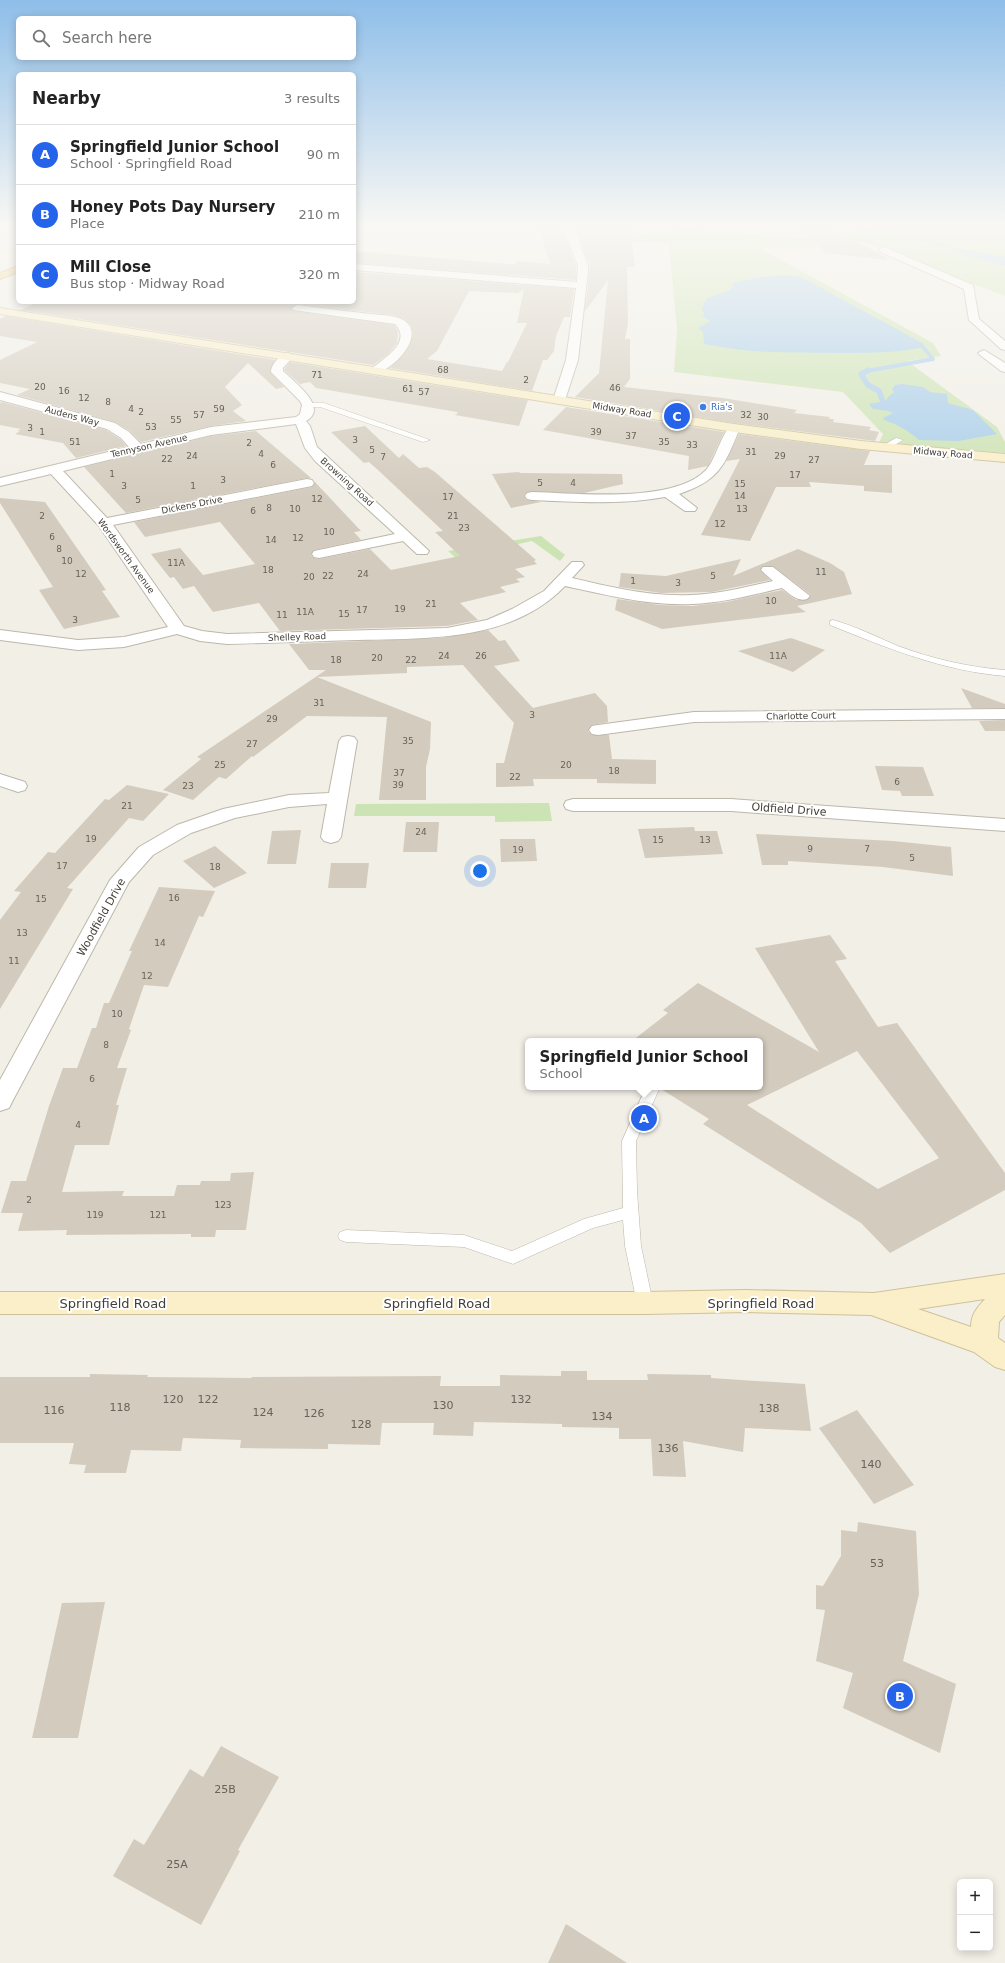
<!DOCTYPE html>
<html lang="en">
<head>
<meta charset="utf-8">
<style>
	:root { --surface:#fff; --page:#f6f6f6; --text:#222; --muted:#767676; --line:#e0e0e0; --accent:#2563eb }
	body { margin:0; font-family:"DejaVu Sans",sans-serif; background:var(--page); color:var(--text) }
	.controls { position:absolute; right:12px; bottom:12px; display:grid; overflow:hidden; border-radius:6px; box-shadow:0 2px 10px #0003 }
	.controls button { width:36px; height:36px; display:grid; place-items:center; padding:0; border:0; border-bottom:1px solid var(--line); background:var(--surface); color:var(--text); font:20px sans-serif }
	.you { position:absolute; left:480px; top:871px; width:14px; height:14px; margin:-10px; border:3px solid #fff; border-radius:50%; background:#1a73e8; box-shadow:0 0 0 6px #1a73e833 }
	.badge { display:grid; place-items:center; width:26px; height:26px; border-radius:50%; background:var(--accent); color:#fff; font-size:13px; font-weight:700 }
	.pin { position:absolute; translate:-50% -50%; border:2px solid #fff; box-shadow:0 1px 4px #0006 }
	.popup { position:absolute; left:525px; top:1038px; width:238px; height:52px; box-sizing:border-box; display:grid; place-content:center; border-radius:6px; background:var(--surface); filter:drop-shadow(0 1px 3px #0005); font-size:13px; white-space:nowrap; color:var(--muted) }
	.popup b { font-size:15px; color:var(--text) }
	.popup::after { content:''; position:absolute; left:50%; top:100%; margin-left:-8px; border:8px solid transparent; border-top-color:var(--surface) }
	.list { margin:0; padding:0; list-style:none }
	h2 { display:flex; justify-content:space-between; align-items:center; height:52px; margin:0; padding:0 16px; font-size:17px }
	h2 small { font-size:13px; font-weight:400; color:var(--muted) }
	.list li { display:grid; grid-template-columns:26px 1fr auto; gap:12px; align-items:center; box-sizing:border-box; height:60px; padding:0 16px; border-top:1px solid var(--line) }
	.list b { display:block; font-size:15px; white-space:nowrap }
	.list p { margin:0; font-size:13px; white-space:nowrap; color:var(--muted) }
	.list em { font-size:13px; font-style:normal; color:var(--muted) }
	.icon { flex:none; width:22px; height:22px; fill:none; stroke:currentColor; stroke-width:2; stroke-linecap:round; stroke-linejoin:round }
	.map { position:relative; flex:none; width:1005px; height:1963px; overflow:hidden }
	.search { position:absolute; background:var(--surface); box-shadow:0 2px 10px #0003; left:16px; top:16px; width:340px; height:44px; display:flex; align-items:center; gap:10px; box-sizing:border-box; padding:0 14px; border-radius:6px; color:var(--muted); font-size:15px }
	.panel { position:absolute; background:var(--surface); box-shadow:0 2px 10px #0003; left:16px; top:72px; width:340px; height:232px; border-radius:6px }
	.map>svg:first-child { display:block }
	.green { fill:#cce3b3 }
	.water { fill:#a8cdea }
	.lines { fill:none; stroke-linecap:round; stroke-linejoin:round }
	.stream-far1 { stroke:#a8cdea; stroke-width:4 }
	.stream { stroke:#a8cdea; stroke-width:5.5 }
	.building { fill:#d3cbbd; fill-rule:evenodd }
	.lane-casing { stroke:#bdb7aa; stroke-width:1 }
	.street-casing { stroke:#bdb7aa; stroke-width:2 }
	.secondary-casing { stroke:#cec29a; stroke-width:2 }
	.highway-casing { stroke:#d0a043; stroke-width:2 }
	.lane { fill:#fff; fill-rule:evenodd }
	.street { fill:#fff; fill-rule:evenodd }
	.secondary { fill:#faefc9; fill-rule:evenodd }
	.highway { fill:#f2cb72; fill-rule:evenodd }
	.shop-dot { fill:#3f7fe0; stroke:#fff; stroke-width:1.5 }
	.labels { text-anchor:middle; stroke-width:4; stroke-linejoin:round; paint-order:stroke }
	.number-label { font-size:9px; fill:#686258 }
	.far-shop-label { font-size:9px; fill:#366cbe; stroke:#fff; text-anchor:start }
	.far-street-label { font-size:9px; fill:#443f37; stroke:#fff }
	.street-label { font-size:11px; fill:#443f37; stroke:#fff }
	.near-number-label { font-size:11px; fill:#686258 }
	.near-street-label { font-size:13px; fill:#443f37; stroke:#fff }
</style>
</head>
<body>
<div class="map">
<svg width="1005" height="1963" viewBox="0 0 1005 1963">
	<rect width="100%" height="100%" fill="#f2efe7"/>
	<path class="green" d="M875,226H1005V296L864,242L825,243L815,248H759L933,343L941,356L907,361L997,427L1005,442V453L879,443L883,434L843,392L674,372L677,330L669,243L605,242L580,238L632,236L680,229H696L767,235L814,238L844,237L856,230Z
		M541,536L565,555L560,561L532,541L456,558L448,551Z
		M549,803L552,821L495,822V816H354L356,804Z"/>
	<path class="water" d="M943,246L1005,257V266L976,258Z
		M788,275L801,277L924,344V347C893,354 861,353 829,353C787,353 746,353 704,344L703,332L698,328L710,321L702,316L704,314L702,309L706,299L730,290L733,286L732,283L761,277Z
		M902,384L923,387L930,392L947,394L948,403L973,410L997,434L959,441L919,440C909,431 897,424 884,420L883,418L893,413L888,411L873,409L869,404L886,401L887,398L894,392L892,389L895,385Z"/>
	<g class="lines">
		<path class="stream-far1" d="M882,226L943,246
			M867,371L933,359L922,346"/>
		<path class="stream" d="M869,370L861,374L868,385L879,391L883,402"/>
	</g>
	<path class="building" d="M542,226H562L576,266V280L354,263V251L509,264H515L517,261L550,264L539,227H542Z
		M575,226H630L635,267H627L628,323L625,339H630V379L624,387L723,398L797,410L794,413L830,417L829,419H834L833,422L871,427L869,430L879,432L875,441L734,423L575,397L599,373L608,280L585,311L590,266Z
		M804,226H825L888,258L887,260L826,253L800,230Z
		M354,272L574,289L570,317H564L556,336L554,351L547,360H543L532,391L390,368L404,354L410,345L413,335L411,326L404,319L392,315L297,304L291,308L293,311L394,325L398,331L397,343L388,354L373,365L21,310L38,302H354ZM524,289L517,323H527L508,362H507L502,371L427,359L437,351L469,291L518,293Z
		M6,316L275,360L270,372L284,387L276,389L248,363L225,387L242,405L233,411L246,421L211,426L141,442L130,431L115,422L17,395L30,389L0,383V360L37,342L0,336V319Z
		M290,362L528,400L519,426L455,415L458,413L457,412L316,388L310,382L300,384L284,370Z
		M2,402L106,430L120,439L126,446L76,458L63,443L15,434L20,431H17L21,429L0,425V403Z
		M566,407L724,432L708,466L688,470L689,456L543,430Z
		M365,426L399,458L403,454L419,468L427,467L435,472L536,560L534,561L537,564L515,569L525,577L516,579L520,582L500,587L506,592L460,603L478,620L447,626L280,631L259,603L213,612L194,586L183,589L174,577L170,578L151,554L180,548L203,575L255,564L220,522L145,537L134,522L312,487L315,482L361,531L354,532L361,540L314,550L311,555L314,558L319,559L370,549L391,570L460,556L435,532L443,531L378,470L369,462L364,463L331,432Z
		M256,431L311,478H307L126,513L84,467L211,436Z
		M739,434L870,451L864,465H892V493L864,491V486L809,482L811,487H776L750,541L701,535L740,459L726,461Z
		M519,472L520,473L622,474L623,484L584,493L527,492L524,495L526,500L541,502L511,508L492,474Z
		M0,498L45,502L106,590L102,591L120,617L64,629L39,590L53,587L0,503Z
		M798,549L830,563L844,572L852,594L797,606L806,612L662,629L615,610L617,599L660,605L692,606L726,602L782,590L796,600H807L811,595L773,566H763L760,570L770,580L712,592L661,593L619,587L621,573L666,576L741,559L733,576Z
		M488,630L499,641L505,640L520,661L494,666L533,708L595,693L607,706L608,722L592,725L588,731L592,735H609L612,759L656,760V784L597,783V779H533L534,786L496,787V763H504L514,723L463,665L407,667V673L317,677L431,722L430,749L426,767V800H379L387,717L307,716L253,757L252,756L226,779L219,777L193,800L163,790L201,759L197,757L326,670H309L289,644L440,638Z
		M791,638L825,650L793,672L738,651Z
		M961,688L1005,704V708H972Z
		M1005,720V731H985L979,721Z
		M875,766L923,767L934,796H902L900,791L882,790Z
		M127,785L169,794L143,821L129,818L67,888L73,889L0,1009V920L21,892L14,891L48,852L55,853L105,799L109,800Z
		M406,822H439L437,852H403Z
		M694,827L695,831H717L723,854L645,858L638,829Z
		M301,830L296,864H267L272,831Z
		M756,834L893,841L951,847L953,876L883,867L788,861V865H762Z
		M500,839H535L537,861L501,862Z
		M215,846L247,873L214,888L183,861Z
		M331,863H369L366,888H328Z
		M159,887L215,891L203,917L199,916L168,987L144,985L129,1029L131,1030L117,1068H127L116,1105H119L109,1145H75L62,1192L124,1191L122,1196H174L177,1185H200L201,1181H230L231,1173L254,1172L246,1230H216L215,1237H191V1234L66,1235L67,1230L18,1231L23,1213H1L11,1181H26L49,1106L63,1068H77L92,1028H96L104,1003H109L132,951H129Z
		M830,935L847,959L835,961L878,1027L897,1023L1005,1173V1190L890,1253L861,1223L703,1124L709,1119L661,1089V1087H760V1041H632L668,1013L663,1010L698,983L819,1052L755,948ZM857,1051L939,1158L878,1189L747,1105Z
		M561,1371H587V1380H648L647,1374L711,1375V1378L805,1384L811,1431L745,1428L743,1452L683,1441L686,1477L653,1476L651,1439H619V1428L562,1427V1424L474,1422L473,1436L433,1435L434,1423H382L380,1445L328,1444V1449L240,1448L241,1440L183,1438L181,1451L131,1450L126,1473H84L86,1465L69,1464L74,1443H0V1377H90V1374L148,1375L147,1377L251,1378L252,1377L441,1376L440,1386H500V1375L561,1376Z
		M857,1410L914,1485L874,1504L819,1428Z
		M858,1522L916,1531L919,1594L903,1661L956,1684L940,1753L843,1708L853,1673L816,1661L825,1610L816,1609V1585L823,1586L841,1556V1530L857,1532Z
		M105,1602L78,1738H32L62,1603Z
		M221,1746L279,1777L238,1850L240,1851L201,1925L113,1876L134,1839L144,1845L190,1769L203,1777Z
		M566,1924L627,1963H548Z"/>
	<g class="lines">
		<g class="lane-casing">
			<path id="lane" d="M797,226H803L795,233H791V231Z
				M305,403H324L430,440L423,442L320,407H305Z
				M896,438L903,440L886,450L879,448Z
				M833,620C855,626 877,637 898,646C933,659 968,667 1005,670V676C943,671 887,648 830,625V621Z
				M646,1087H660L636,1141L637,1191L641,1246L653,1303L651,1308L645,1310L639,1308L637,1303L625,1246L623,1220L593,1228L513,1264L464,1247L346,1242L340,1240L338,1236L340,1232L346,1230L464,1235L512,1251L584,1219L623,1208L622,1141Z"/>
		</g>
		<g class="street-casing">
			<path id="street" d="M429,226H438L436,233H430Z
				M563,226H573L588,266V271L578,360L565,400L559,404L553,400L566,360L576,288L354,270V264L577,282L578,266Z
				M884,247L973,285L979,319L1005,341V350L1001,349L969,320L964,289L881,252L879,250L881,248Z
				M297,305C321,308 345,311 370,314C380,315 394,315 403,320C430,335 387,377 371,373L369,371L371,369C383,359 413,342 395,324L293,310L292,308Z
				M984,350L1005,363V372L1001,371L980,355L978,353Z
				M288,353L294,356L283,368V371C293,381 330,408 306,421L310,426L317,447L429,551L427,554H417L403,541L319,558L314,557L312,554L314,551L395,534L315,461L305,448L296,424L211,435L63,471L107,518L307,479L312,480L314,483L312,486L307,487L113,525L184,626L202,631L227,634L447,628L487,620L512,609L544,591L572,562H582L584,565L572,578C611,587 651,597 691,595C719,594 746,587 773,581L761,570L763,567H773L810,596L807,599C797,602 790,594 782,588C752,595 722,603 692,604C649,606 607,595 565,586C511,642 429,638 357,640C314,641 270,643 227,644L200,641L177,634L124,647L78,650L0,640V630L78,640L124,637L168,627L99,526L51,474L0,486V478L129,447L121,438L107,429L0,400V392L115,423L129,432L141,444L211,427L296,417L300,414L302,405L300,401L271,372C271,364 280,355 288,353Z
				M734,424L740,428C724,466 720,480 679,494L697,508L695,511H685L665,497C621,505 576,502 532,500L527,499L525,496L527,493L532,492C576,493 674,504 706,470C716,460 723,427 734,424Z
				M1005,709V719L694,722L598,735L592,734L589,730L592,726L598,725L694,712Z
				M348,736L354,737L357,741L341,837L338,841L331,843L324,841L321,837L327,804L289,807L235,818L191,833L153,855L129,882L12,1102L9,1108L0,1111V1080L110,880L139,847L177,825L223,809L289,795L329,793L339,741L342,737Z
				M0,774L25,782L27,786L25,790L18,792L0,786Z
				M573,799H731L1005,819V831L731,811H573L566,809L564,805L566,801Z"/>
		</g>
		<g class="secondary-casing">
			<path id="secondary" d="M0,308L734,424L861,441L1005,454V462L861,449L734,432L0,314Z
				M1005,1274V1315L999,1322L998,1338L1005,1343V1370L995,1367L974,1352L871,1315L746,1312L645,1314H0V1292H645L746,1290L874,1293ZM985,1299C977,1308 971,1314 971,1327L918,1309Z"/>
		</g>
		<g class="highway-casing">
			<path id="highway" d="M18,266V272L0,279V273Z"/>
		</g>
		<use href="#lane" class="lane"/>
		<use href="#street" class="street"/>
		<use href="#secondary" class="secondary"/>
		<use href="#highway" class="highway"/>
	</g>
	<linearGradient id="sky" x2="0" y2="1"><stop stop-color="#8ebee9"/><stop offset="0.45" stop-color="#f9f8f4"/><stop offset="1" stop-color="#f9f8f4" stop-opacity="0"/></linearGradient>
	<rect width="1005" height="501" fill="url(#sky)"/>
	<circle class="shop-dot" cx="703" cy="407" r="4"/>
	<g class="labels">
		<g class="number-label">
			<text x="443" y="373">68</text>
			<text x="317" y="378">71</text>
			<text x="526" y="383">2</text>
			<text x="40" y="390">20</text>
			<text x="615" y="391">46</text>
			<text x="408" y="392">61</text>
			<text x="64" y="394">16</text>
			<text x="424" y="395">57</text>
			<text x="84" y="401">12</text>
			<text x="108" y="405">8</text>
			<text x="131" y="412">4</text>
			<text x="219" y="412">59</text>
			<text x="141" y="415">2</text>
			<text x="199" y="418">57</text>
			<text x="746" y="418">32</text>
			<text x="763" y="420">30</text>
			<text x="176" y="423">55</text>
			<text x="151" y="430">53</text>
			<text x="30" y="431">3</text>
			<text x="42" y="435">1</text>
			<text x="596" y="435">39</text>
			<text x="631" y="439">37</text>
			<text x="355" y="443">3</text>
			<text x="75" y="445">51</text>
			<text x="664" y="445">35</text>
			<text x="249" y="446">2</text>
			<text x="692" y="448">33</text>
			<text x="372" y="453">5</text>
			<text x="751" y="455">31</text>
			<text x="261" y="457">4</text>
			<text x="192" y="459">24</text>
			<text x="780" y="459">29</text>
			<text x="383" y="460">7</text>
			<text x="167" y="462">22</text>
			<text x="814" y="463">27</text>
			<text x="273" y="468">6</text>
			<text x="112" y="477">1</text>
			<text x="795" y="478">17</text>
			<text x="223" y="483">3</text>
			<text x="540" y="486">5</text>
			<text x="573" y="486">4</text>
			<text x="740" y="487">15</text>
			<text x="124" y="489">3</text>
			<text x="193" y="489">1</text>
			<text x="740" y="499">14</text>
			<text x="448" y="500">17</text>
			<text x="317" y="502">12</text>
			<text x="138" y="503">5</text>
			<text x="269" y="511">8</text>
			<text x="295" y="512">10</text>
			<text x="742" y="512">13</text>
			<text x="253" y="514">6</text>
			<text x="42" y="519">2</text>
			<text x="453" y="519">21</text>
			<text x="720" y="527">12</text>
			<text x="464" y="531">23</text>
			<text x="329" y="535">10</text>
			<text x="52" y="540">6</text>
			<text x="298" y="541">12</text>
			<text x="271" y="543">14</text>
			<text x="59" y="552">8</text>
			<text x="67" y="564">10</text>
			<text x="176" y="566">11A</text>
			<text x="268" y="573">18</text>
			<text x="821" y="575">11</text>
			<text x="81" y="577">12</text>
			<text x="363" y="577">24</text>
			<text x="328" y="579">22</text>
			<text x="713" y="579">5</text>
			<text x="309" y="580">20</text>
			<text x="633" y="584">1</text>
			<text x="678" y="586">3</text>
			<text x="771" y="604">10</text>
			<text x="431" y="607">21</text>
			<text x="400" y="612">19</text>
			<text x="362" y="613">17</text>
			<text x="305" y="615">11A</text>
			<text x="344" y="617">15</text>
			<text x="282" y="618">11</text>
			<text x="75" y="623">3</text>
			<text x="444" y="659">24</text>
			<text x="481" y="659">26</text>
			<text x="778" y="659">11A</text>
			<text x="377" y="661">20</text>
			<text x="336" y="663">18</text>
			<text x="411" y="663">22</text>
			<text x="319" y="706">31</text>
			<text x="532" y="718">3</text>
			<text x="272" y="722">29</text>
			<text x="408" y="744">35</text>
			<text x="252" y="747">27</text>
			<text x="220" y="768">25</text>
			<text x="566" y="768">20</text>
			<text x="614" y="774">18</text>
			<text x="399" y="776">37</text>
			<text x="515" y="780">22</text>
			<text x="897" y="785">6</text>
			<text x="398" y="788">39</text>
			<text x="188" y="789">23</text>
			<text x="127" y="809">21</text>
			<text x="421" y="835">24</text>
			<text x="91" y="842">19</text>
			<text x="658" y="843">15</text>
			<text x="705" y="843">13</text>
			<text x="810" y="852">9</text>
			<text x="867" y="852">7</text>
			<text x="518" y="853">19</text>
			<text x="912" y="861">5</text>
			<text x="62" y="869">17</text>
			<text x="215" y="870">18</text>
			<text x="174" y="901">16</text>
			<text x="41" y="902">15</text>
			<text x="22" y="936">13</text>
			<text x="160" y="946">14</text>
			<text x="14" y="964">11</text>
			<text x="147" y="979">12</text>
			<text x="117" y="1017">10</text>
			<text x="106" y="1048">8</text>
			<text x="92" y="1082">6</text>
			<text x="78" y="1128">4</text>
			<text x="29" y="1203">2</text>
			<text x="223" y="1208">123</text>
			<text x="95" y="1218">119</text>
			<text x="158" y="1218">121</text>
		</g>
		<g class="far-shop-label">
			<text x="711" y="410">Ria's</text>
		</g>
		<g class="far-street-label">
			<text transform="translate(622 410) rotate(9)" y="3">Midway Road</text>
			<text transform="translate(72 416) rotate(15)" y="3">Audens Way</text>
			<text transform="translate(149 446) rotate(-13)" y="3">Tennyson Avenue</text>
			<text transform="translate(943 453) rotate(5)" y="3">Midway Road</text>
			<text transform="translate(347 482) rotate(42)" y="3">Browning Road</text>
			<text transform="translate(192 505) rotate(-11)" y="3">Dickens Drive</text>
			<text transform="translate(126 556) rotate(54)" y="3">Wordsworth Avenue</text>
			<text transform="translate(297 637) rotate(-2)" y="3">Shelley Road</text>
			<text transform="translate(801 716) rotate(-1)" y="3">Charlotte Court</text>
		</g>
		<g class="street-label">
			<text transform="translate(789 809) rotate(4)" y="4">Oldfield Drive</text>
			<text transform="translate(101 917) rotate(-61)" y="4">Woodfield Drive</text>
		</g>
		<g class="near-number-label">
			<text x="173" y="1403">120</text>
			<text x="208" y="1403">122</text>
			<text x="521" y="1403">132</text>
			<text x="443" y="1409">130</text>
			<text x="120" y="1411">118</text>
			<text x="769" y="1412">138</text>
			<text x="54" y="1414">116</text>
			<text x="263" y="1416">124</text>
			<text x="314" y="1417">126</text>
			<text x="602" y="1420">134</text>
			<text x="361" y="1428">128</text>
			<text x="668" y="1452">136</text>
			<text x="871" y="1468">140</text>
			<text x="877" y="1567">53</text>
			<text x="225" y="1793">25B</text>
			<text x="177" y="1868">25A</text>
		</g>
		<g class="near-street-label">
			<text x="113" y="1308">Springfield Road</text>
			<text x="437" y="1308">Springfield Road</text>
			<text x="761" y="1308">Springfield Road</text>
		</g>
	</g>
</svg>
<div class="controls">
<button>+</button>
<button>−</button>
</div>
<div class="you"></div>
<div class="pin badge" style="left:644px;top:1118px">A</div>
<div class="popup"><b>Springfield Junior School</b>School</div>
<div class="pin badge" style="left:900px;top:1696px">B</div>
<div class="pin badge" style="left:677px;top:416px">C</div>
<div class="search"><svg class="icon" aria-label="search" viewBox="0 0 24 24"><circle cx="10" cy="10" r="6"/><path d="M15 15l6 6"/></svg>Search here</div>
<section class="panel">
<h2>Nearby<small>3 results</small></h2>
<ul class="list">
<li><span class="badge">A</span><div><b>Springfield Junior School</b><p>School · Springfield Road</p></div><em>90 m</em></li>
<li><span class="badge">B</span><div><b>Honey Pots Day Nursery</b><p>Place</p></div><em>210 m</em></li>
<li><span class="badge">C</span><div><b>Mill Close</b><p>Bus stop · Midway Road</p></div><em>320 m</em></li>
</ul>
</section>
</div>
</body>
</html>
